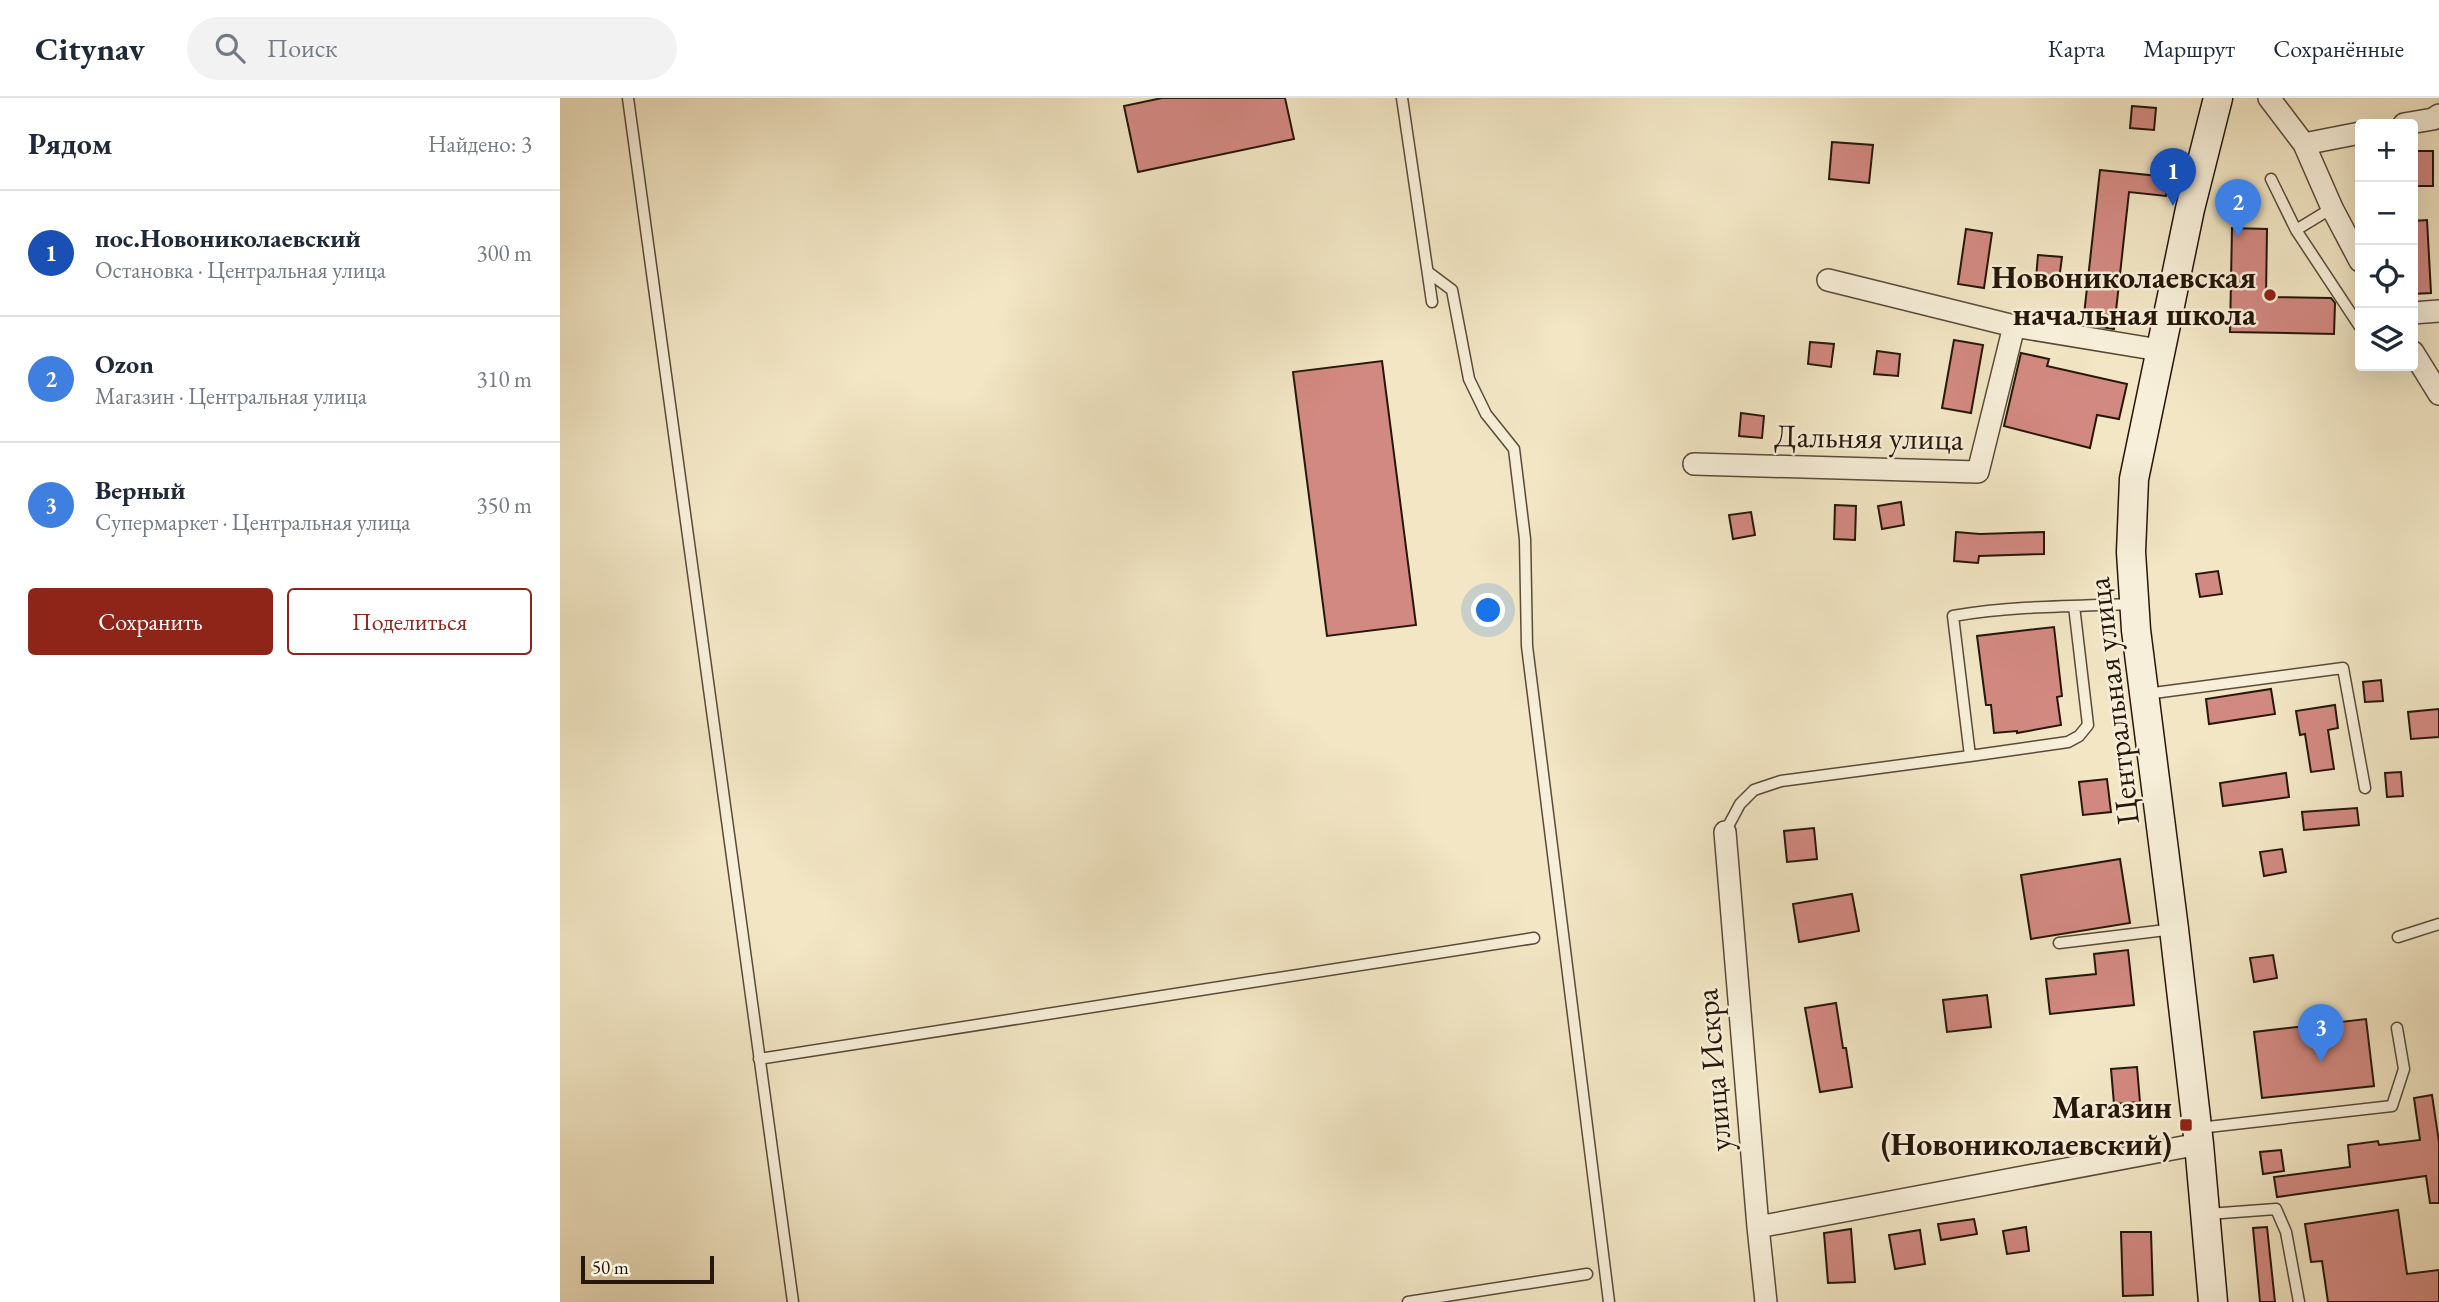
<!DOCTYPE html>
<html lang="ru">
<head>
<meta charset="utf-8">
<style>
	:root { --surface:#fff; --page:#f2f2f3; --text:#1f2937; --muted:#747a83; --line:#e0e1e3; --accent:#8f2418 }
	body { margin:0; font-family:"EB Garamond",serif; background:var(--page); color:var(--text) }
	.controls { position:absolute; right:21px; top:21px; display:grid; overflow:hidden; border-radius:7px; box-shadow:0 7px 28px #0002 }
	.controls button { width:63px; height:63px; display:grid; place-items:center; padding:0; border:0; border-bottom:2px solid var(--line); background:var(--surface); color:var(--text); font:35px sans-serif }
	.scale { position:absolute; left:21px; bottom:18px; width:133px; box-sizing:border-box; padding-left:7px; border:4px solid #26170a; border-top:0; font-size:19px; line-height:24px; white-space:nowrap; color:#26170a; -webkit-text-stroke:5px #f7efd9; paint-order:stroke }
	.you { position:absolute; left:929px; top:513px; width:24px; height:24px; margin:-18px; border:5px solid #fff; border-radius:50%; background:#1a73e8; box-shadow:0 0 0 10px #1a73e833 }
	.badge { display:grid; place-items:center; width:46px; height:46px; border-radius:50%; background:var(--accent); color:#fff; font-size:23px; font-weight:700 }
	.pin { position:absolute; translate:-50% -58px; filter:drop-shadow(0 2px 4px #0008) }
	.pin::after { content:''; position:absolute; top:37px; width:24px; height:21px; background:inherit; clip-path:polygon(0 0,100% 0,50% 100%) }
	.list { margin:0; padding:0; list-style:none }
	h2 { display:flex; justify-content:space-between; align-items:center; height:91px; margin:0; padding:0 28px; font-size:30px }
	h2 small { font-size:23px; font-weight:400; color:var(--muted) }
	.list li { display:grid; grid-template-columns:46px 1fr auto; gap:21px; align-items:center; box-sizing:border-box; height:126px; padding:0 28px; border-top:2px solid var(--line) }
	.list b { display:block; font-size:26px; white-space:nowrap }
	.list p { margin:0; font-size:23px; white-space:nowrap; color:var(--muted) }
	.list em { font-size:23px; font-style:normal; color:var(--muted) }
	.actions { display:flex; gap:14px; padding:21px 28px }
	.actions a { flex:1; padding:16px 0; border:2px solid var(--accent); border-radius:7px; text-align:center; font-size:24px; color:var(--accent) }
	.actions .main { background:var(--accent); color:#fff }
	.icon { flex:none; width:38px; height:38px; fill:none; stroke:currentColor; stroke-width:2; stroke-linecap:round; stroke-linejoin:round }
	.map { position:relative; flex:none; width:1879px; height:1204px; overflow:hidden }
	header { display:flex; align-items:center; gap:42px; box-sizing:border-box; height:98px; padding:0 35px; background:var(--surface); border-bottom:2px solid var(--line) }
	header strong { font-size:33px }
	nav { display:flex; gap:38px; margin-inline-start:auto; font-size:24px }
	.search { width:490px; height:63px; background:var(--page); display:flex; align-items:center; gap:18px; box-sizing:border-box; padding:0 24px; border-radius:38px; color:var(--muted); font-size:26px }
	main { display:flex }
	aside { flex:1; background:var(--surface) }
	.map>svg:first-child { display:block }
	.building { fill:#d28981; stroke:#26170a; stroke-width:2 }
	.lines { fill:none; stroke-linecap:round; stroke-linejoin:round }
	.lane-casing { stroke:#594b38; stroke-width:13 }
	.street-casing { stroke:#594b38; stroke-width:24 }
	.secondary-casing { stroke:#26170a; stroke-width:31 }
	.lane { stroke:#f7efd9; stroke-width:10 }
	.street { stroke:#f7efd9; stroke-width:21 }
	.secondary { stroke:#f7efd9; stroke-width:28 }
	.poi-dot { fill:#8f2418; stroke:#f7efd9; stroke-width:2.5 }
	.labels { text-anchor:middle; stroke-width:5; stroke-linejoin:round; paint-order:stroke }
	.poi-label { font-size:32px; font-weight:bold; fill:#26170a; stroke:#f7efd9; text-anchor:end }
	.street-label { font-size:32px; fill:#26170a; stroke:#f7efd9 }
</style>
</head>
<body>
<header>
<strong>Citynav</strong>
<div class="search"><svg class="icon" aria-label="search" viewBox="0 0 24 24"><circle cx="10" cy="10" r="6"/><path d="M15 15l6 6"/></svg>Поиск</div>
<nav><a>Карта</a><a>Маршрут</a><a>Сохранённые</a></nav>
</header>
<main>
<aside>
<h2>Рядом<small>Найдено: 3</small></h2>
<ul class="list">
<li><span class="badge" style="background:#1a4fb4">1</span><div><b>пос.Новониколаевский</b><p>Остановка · Центральная улица</p></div><em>300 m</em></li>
<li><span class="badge" style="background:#3f7fe0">2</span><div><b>Ozon</b><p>Магазин · Центральная улица</p></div><em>310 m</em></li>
<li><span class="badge" style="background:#3f7fe0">3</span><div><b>Верный</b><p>Супермаркет · Центральная улица</p></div><em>350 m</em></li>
</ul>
<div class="actions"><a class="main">Сохранить</a><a>Поделиться</a></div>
</aside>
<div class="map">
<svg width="1879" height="1204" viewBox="0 0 1879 1204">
	<rect width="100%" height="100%" fill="#f2e6c4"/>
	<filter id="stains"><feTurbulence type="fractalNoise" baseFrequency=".00286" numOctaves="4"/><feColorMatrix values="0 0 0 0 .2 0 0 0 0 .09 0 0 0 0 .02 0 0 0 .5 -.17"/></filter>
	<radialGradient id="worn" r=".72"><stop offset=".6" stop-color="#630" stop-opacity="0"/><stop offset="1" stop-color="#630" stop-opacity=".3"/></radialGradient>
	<path class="building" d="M602,0H725L734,41L578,74L564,8Z
		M1572,8L1596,10L1594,32L1570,30Z
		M1272,44L1313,47L1309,85L1269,81Z
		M1853,53H1873V88H1853Z
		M1540,72L1608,79L1606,98L1569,94L1554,231L1523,226Z
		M1867,122L1871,195L1853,196V123Z
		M1672,130L1707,131L1706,199L1771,200L1775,205L1774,236L1670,234Z
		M1406,131L1432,135L1424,190L1398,186Z
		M1478,157L1502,159L1499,182L1476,180Z
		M1394,242L1423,247L1411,315L1382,310Z
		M1250,244L1274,246L1271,269L1248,266Z
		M1317,253L1340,256L1338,278L1314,276Z
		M1461,255L1489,261L1487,268L1567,286L1559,321L1537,317L1530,350L1444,328Z
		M822,263L856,527L767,538L733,274Z
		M1181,315L1204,318L1202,340L1179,338Z
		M1341,404L1344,427L1322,431L1318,408Z
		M1275,407L1296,408L1295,442L1274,441Z
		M1191,414L1195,437L1173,441L1169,417Z
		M1396,434L1420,436L1484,434V456L1419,458L1418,465L1394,463Z
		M1658,473L1662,496L1640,499L1636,476Z
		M1494,529L1502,598L1497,599L1501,627L1457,635V633L1434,635L1431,607H1426L1417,538Z
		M1821,582L1823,603L1805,604L1803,584Z
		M1711,591L1715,616L1649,626L1646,601Z
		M1775,607L1778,630L1768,632L1774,671L1751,674L1745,636L1740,637L1736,613Z
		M1879,611V639L1851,641L1848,614Z
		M1841,674L1843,698L1827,699L1825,675Z
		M1726,675L1729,699L1663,708L1660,685Z
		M1547,681L1551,714L1523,717L1519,684Z
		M1797,710L1799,727L1744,732L1742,714Z
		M1254,730L1257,761L1227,764L1224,733Z
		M1722,751L1726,774L1704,778L1700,754Z
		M1560,761L1570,825L1471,841L1461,777Z
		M1292,796L1299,833L1239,844L1233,806Z
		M1568,852L1574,907L1490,916L1486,881L1536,876L1534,856Z
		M1713,857L1717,880L1694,884L1690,860Z
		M1427,897L1431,929L1387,934L1383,902Z
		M1276,905L1283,950H1286L1292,989L1260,994L1245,910Z
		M1806,921L1814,988L1702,1000L1694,934Z
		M1577,969L1580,1004L1554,1006L1551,971Z
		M1872,997L1879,1044V1105H1870L1866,1078L1717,1099L1714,1079L1790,1069L1788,1047L1818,1043L1819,1047L1860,1042L1854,1000Z
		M1721,1052L1724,1073L1703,1076L1700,1054Z
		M1838,1112L1847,1176L1879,1172V1204H1768L1762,1163L1751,1164L1745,1126Z
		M1414,1121L1417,1136L1381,1142L1378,1126Z
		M1466,1129L1469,1153L1447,1156L1443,1133Z
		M1707,1129L1715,1204H1700L1693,1130Z
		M1291,1131L1295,1184L1268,1185L1264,1135Z
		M1360,1132L1365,1166L1335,1171L1329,1137Z
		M1561,1134H1591L1593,1197L1563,1198Z"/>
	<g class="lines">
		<g class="lane-casing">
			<path id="lane" d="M68,0L233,1204
				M842,0L872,204
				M1711,81L1736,132L1800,229
				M1736,132L1772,110
				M868,174L892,192L909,281L926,316L954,351L965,441L967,548L1049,1204
				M1514,508L1528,627L1519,638L1508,644L1410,658L1393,518C1452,508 1512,508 1572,506
				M1586,596L1783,570L1805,690
				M1165,734L1180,706L1194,692L1221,683L1410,658
				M1838,839L1879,826
				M1499,845L1614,831
				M199,961L974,840
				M1639,1030L1832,1008L1844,971L1837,930
				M1648,1116L1716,1111L1726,1134L1739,1204
				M848,1204L1027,1176"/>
		</g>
		<g class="street-casing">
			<path id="street" d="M1709,0L1744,46L1772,110L1800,163
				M1844,26L1873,21L1879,17
				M1744,46L1800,35
				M1268,182L1454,228L1599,252
				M1853,215L1879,213
				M1853,254L1879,296
				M1134,366L1418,374L1454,228
				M1165,734L1198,1129L1206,1204
				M1198,1129L1639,1046"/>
		</g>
		<g class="secondary-casing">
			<path id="secondary" d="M1653,1204L1639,1046L1614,831L1576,532L1571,454L1574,381L1630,111L1658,0"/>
		</g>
		<use href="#lane" class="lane"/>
		<use href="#street" class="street"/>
		<use href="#secondary" class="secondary"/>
	</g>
	<g class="poi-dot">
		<circle cx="1710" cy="197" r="7"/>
		<rect x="1619" y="1020" width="14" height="14" rx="3.5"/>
	</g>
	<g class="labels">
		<g class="poi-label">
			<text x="1696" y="190">Новониколаевская<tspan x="1696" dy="37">начальная школа</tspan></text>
			<text x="1612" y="1020">Магазин<tspan x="1612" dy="37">(Новониколаевский)</tspan></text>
		</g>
		<g class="street-label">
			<text transform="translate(1309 339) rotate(1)" y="11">Дальняя улица</text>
			<text transform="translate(1553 603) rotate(-97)" y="11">Центральная улица</text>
			<text transform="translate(1153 972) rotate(-95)" y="11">улица Искра</text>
		</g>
	</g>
	<rect width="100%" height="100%" filter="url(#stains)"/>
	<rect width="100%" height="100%" fill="url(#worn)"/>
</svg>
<div class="controls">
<button>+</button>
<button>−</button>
<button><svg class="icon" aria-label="locate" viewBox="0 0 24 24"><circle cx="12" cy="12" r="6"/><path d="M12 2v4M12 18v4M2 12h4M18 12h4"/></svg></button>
<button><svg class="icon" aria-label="layers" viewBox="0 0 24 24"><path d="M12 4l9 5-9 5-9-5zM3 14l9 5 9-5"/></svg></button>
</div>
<div class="scale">50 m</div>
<div class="you"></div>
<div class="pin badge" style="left:1613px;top:108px;background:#1a4fb4">1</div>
<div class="pin badge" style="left:1678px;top:139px;background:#3f7fe0">2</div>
<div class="pin badge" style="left:1761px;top:964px;background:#3f7fe0">3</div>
</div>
</main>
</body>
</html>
